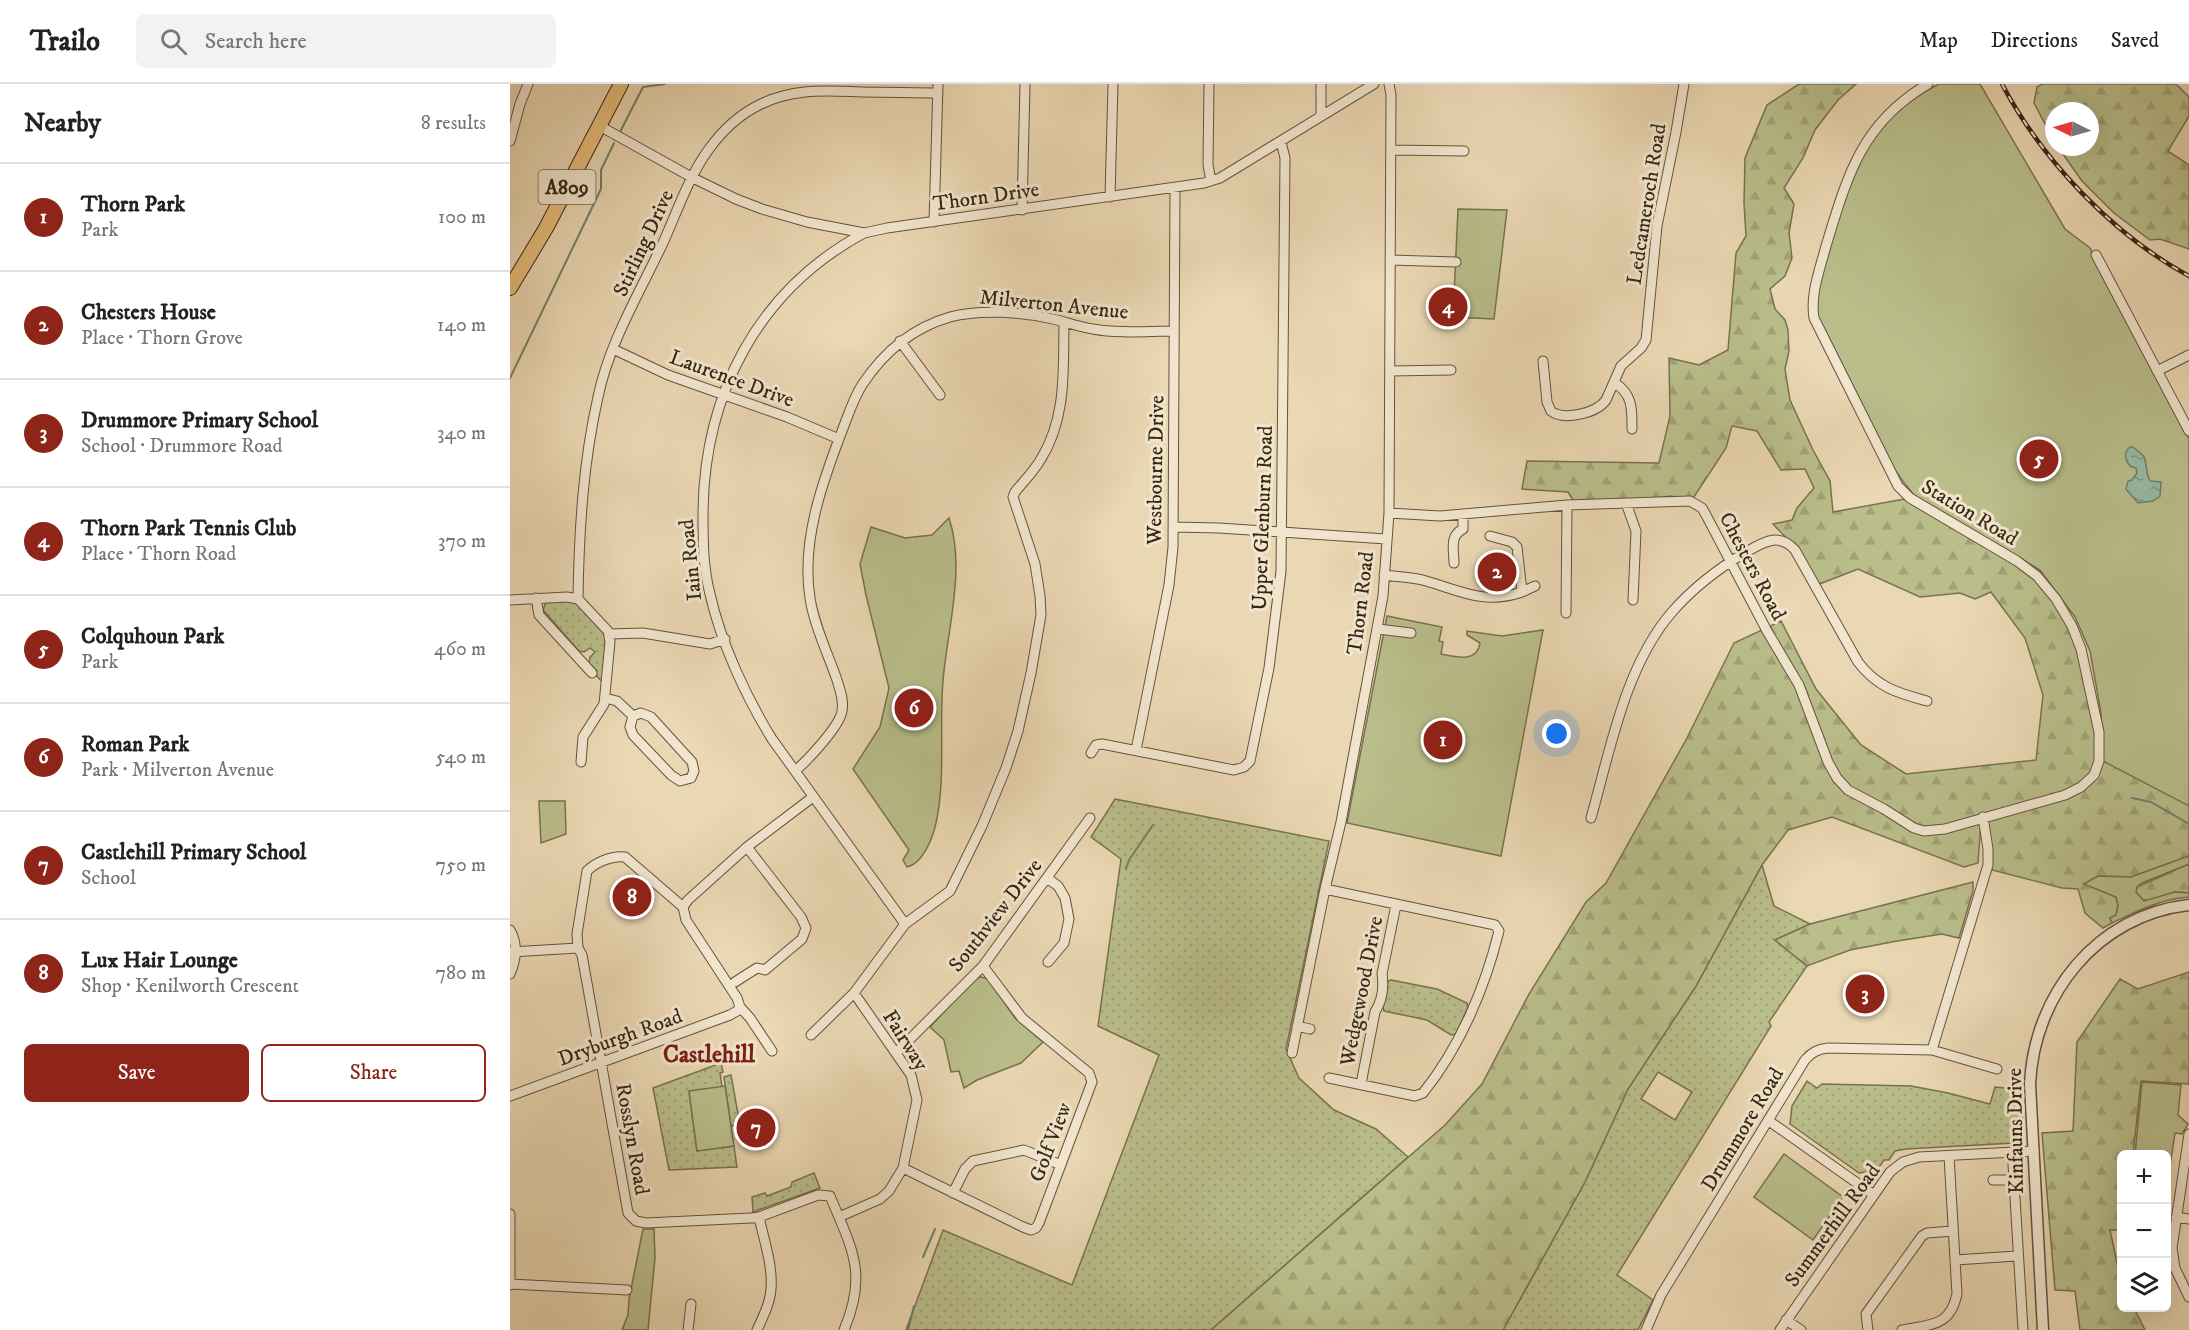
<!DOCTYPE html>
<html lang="en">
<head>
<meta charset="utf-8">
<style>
	:root { --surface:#fff; --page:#f2f2f2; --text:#222; --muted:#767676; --line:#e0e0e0; --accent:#8f2418 }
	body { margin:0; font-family:"IM FELL DW Pica",serif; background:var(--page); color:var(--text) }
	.controls { position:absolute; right:18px; bottom:18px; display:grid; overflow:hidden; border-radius:9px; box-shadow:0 6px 24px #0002 }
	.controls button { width:54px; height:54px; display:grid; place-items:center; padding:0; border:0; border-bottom:2px solid var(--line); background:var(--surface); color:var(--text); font:30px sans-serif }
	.compass { position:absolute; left:1535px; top:18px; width:54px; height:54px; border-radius:50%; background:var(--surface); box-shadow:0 6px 24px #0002; rotate:275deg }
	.you { position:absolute; left:1047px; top:650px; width:21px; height:21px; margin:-15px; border:4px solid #fff; border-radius:50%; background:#1a73e8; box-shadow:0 0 0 9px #1a73e833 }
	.badge { display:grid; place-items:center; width:39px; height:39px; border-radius:50%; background:var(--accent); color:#fff; font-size:20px; font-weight:700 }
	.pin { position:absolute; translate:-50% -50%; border:3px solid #fff; box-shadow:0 2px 6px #0006 }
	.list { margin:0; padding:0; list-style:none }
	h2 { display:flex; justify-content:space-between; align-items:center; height:78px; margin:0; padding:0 24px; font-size:26px }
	h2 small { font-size:20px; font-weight:400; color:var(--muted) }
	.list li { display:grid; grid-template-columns:39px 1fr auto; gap:18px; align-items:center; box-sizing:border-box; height:108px; padding:0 24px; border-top:2px solid var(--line) }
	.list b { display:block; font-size:22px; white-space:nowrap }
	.list p { margin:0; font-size:20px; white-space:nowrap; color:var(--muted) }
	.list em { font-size:20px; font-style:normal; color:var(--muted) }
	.actions { display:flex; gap:12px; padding:18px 24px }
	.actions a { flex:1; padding:14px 0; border:2px solid var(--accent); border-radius:9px; text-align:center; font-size:21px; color:var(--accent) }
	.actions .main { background:var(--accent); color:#fff }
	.icon { flex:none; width:33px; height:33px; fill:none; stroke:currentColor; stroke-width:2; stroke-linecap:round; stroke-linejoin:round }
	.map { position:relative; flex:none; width:1679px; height:1246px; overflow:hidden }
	header { display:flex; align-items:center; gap:36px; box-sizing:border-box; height:84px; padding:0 30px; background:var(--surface); border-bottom:2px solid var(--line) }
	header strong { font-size:28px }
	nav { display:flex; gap:33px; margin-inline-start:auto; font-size:21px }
	.search { width:420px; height:54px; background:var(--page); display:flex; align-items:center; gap:15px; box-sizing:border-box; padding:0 21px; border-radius:9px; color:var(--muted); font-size:22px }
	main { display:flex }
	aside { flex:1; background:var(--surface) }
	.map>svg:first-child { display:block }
	.grass { fill:url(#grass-dots); stroke:#78724f; stroke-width:1.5; fill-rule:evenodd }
	.forest { fill:url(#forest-firs); stroke:#78724f; stroke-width:1.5 }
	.park { fill:#b9be8b; stroke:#78724f; stroke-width:1.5 }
	.water { fill:url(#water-ripples); stroke:#717f6c; stroke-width:1.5 }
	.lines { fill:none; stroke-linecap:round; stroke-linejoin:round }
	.stream { stroke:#717f6c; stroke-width:2 }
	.minor-casing { stroke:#63533b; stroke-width:11 }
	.tertiary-casing { stroke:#63533b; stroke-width:13 }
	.primary-casing { stroke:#362713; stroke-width:16 }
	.minor { stroke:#f1e5ce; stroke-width:9 }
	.tertiary { stroke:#f1e5ce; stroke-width:10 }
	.primary { stroke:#e5bc7a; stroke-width:14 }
	.rail-casing { stroke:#362713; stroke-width:4.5 }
	.rail { stroke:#f1e5ce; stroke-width:2; stroke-dasharray:7; stroke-linecap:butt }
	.labels { text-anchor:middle; stroke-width:6; stroke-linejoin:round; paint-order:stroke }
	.shield { fill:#f1e5ce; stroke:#6e604b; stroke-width:1.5 }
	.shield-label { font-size:20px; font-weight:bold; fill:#362713 }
	.street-label { font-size:21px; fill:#362713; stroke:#f1e5ce }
	.quarter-label { font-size:24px; font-weight:bold; fill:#7a1f14; stroke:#f1e5ce }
</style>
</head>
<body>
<header>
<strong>Trailo</strong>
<div class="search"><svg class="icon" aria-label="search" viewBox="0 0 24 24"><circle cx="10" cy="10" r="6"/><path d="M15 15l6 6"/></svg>Search here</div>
<nav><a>Map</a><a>Directions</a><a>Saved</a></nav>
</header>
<main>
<aside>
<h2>Nearby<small>8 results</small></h2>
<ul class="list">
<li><span class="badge">1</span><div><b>Thorn Park</b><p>Park</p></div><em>100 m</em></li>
<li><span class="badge">2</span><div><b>Chesters House</b><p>Place · Thorn Grove</p></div><em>140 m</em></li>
<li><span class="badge">3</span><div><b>Drummore Primary School</b><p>School · Drummore Road</p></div><em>340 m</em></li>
<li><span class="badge">4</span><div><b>Thorn Park Tennis Club</b><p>Place · Thorn Road</p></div><em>370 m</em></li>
<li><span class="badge">5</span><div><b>Colquhoun Park</b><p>Park</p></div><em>460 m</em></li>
<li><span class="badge">6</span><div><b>Roman Park</b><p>Park · Milverton Avenue</p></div><em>540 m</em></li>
<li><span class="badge">7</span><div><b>Castlehill Primary School</b><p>School</p></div><em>750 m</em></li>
<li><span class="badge">8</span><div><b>Lux Hair Lounge</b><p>Shop · Kenilworth Crescent</p></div><em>780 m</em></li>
</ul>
<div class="actions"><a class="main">Save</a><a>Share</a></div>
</aside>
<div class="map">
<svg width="1679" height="1246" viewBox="0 0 1679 1246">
	<defs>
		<pattern id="grass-dots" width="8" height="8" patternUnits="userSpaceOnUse" patternTransform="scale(1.5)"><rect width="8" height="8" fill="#b9be8b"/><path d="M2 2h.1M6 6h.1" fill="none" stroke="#a0a377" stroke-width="1.8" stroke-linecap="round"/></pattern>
		<pattern id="forest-firs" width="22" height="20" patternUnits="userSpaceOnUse" patternTransform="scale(1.5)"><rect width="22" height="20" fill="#b9be8b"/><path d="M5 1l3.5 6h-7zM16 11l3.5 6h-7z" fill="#a0a377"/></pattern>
		<pattern id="water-ripples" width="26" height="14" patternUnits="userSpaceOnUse" patternTransform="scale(1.5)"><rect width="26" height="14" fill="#98baa8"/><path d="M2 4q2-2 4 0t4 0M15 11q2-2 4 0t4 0" fill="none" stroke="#7d9788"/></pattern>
	</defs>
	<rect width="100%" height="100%" fill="#ead7b3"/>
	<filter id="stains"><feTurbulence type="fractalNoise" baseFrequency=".00333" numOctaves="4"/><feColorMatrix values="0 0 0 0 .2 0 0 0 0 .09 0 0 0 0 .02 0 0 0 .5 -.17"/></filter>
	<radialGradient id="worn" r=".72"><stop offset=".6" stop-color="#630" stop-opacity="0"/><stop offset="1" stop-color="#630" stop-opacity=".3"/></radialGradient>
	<path class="grass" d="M62,517L68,519L96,551L93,599L85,590L87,587L79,579L80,573L85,568L80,564L74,568L69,567L33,526L36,518Z
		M605,715L819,757L776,965L789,994L824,1026L866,1045L898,1073L701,1246H396L433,1146L562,1201L649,971L588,942L611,775L581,753Z
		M1252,781L1264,822L1300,840L1265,856L1297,882L1259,938L1261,942L1107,1191L1143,1216L1128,1246H993L1075,1098L1118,1005L1186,902ZM1148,988L1182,1008L1165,1036L1131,1015Z
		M881,896L927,905L957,919L958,923L946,950L941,951L917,936L874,927L873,923L878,897Z
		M211,979L213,988L210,989L212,1003L179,1008L187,1067L224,1062L227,1083L159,1086L143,1004Z
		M221,991L230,1041L221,1042L214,993Z
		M1297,997L1307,1004L1312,1000L1401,1002L1438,1009L1480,1020L1485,1003L1504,1005L1511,1000L1513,1049L1504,1059L1396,1065L1385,1067L1379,1076H1374L1367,1086L1349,1089L1280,1040L1282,1022Z
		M304,1089L310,1104L243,1128L242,1113L255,1109L257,1112L281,1103L282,1098Z"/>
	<path class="forest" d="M1289,0H1346L1328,16L1305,46L1293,74L1274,104L1284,120L1279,149L1282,174L1275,192L1260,205L1265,225L1275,236L1278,246L1279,267L1275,285L1280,316L1303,366L1320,397L1323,428L1400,414L1465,448L1530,486L1571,565L1586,650L1679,721V772L1621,793L1588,792L1575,800L1606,813L1608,822L1606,831L1600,834L1602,839L1593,844L1575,829L1568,805L1552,804L1482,786V769L1471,736L1468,779L1454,783L1322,733L1278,746L1252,781L1186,902L1118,1005L1075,1098L993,1246H701L935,1041L972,1000L1019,910L1076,818L1096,799L1177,654L1224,559L1271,537L1306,605L1351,661L1396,690L1526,676L1533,611L1515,554L1481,508L1465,515L1450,509L1410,513L1348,485L1307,501L1282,460L1263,440L1282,436L1287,424L1304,404L1295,385L1271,386L1247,347L1222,342L1216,364L1182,416L1160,412L1126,418L1066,421L1058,408L1012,405L1017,377L1149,379L1160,332L1159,274L1189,281L1218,266L1226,169L1236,152L1234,119L1235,74L1257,21Z
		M1532,0H1666L1679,13V32L1658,67L1679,81V165L1650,155L1640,156L1604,129L1572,97L1548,63H1580V27H1544V57L1524,19L1527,3Z
		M1679,780V809L1665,808L1643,816H1631L1626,808L1627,803Z
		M1463,798V807L1449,854L1432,850L1387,857L1340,866L1297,882L1265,856L1300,840Z
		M1679,888V1000L1631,997L1623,1070H1612L1611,1146H1600L1611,1198L1612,1224H1624L1635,1246H1570L1565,1207L1545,1206L1532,1049L1563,1047L1567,958L1610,895L1628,905Z"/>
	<path class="park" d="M1429,0H1470L1555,145L1580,164L1679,355V722L1593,677L1591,629L1580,567L1565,533L1530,486L1404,411C1365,366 1338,298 1311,244C1310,239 1306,232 1306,227C1303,206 1342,88 1354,68C1372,38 1399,15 1429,0Z
		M948,125L997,126L984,235L943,233Z
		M439,434C456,485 437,546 433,597C429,644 436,693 426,739C423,753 413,780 397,783L393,776L399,766L343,685L370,643L379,604L356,511L350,480L361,443L395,454L422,451Z
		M877,532L932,543L929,557L933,558L931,570C946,573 967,579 970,559L957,551V547L992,552L1033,546L991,772L837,739Z
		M29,717H55L56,750L31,759Z
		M1679,772V780L1632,799L1627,803L1626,808L1634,817L1665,808L1679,809V813C1651,815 1627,827 1602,839L1600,834L1606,831L1608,822L1606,813L1574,800L1588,792L1621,793Z
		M471,893L478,895L505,934L533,958L511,979L467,996L454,1004L449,987L441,988L434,956L420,943L464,895Z
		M1632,998L1671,1001L1668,1031L1678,1040L1672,1050L1665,1049L1657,1102L1656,1070H1625Z
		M215,1002L224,1062L187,1067L179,1007Z
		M1274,1070L1333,1113L1303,1156L1244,1113Z
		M133,1145H144L145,1174L138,1246H112L118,1231L119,1215Z"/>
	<path class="water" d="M1620,363H1623C1627,367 1632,369 1634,373C1637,378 1635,387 1640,397L1651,398L1650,412L1643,417L1628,419L1616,405L1618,397L1622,396L1627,389L1626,384L1620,382C1615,375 1613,369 1620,363Z"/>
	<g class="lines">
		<path class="stream" d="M110,48L133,3L155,0
			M0,294L91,105V86L104,59
			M1622,714L1641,718L1679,740
			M616,785L619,776L643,741
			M413,1173L425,1145
			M398,1246L404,1222"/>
		<g class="minor-casing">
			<path id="minor" d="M699,0L698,81L701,97
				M811,32V0
				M88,41L183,94L226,115L252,125L297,138L354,149L377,144L694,99L710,94L864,0
				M0,57L10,20L18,0
				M881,66L954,67
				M600,113L603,0
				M512,126L515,0
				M424,138L428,0
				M354,149C248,206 194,310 193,429C193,456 193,483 200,510C211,559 236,613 262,655L395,840
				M1586,171L1679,347
				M880,176L946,178
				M390,257L430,311
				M103,265L158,291L277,333L329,355
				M1033,277L1037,318L1041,327C1054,337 1087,329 1096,316L1111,282L1131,264L1136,256L1147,142L1166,48L1174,0
				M880,287L941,286
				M1647,287L1679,271
				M1105,299C1123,311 1122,325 1122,345
				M1116,419L1126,447L1123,516
				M879,429L930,432L1057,421L1180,417L1192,424L1196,431L1257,547L1289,601L1318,678L1327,694L1338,706L1374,725L1404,744L1414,747L1435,745L1555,711L1571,703L1584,691L1589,677V648L1571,565L1562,542L1546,515L1527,492L1507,477L1400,414L1388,402L1304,234C1300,210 1310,185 1316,162C1337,93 1351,39 1418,0
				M664,443L709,444L876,455
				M944,479C944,466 939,452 953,445V430
				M874,491C888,493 903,493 916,497C951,507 974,521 1012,508L1007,463L1002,458L980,452
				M1012,508L1025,502
				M26,514L29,531L82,589
				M68,515C69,447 73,379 88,313C99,259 130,208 153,159C167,128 179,92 199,65C212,47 229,31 249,21C284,3 318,7 355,8C380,8 404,9 428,9
				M0,516L57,513L68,515L98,547L100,558L94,620L73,653L71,678
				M1056,529L1057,421
				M868,545L901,549
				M99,550L133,549L200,560L215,555
				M95,614L107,617L123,632L131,629L141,633L182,678L184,687L181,694L170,697L161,691L123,651L120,643L123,632
				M626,666L659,501L663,463L665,104
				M581,669L586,661L592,660L724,686L734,683L740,677L759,584L771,487L775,74L771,58
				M285,687C297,677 330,642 332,627C334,616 330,606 327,596C318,570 304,541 300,514C291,458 312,399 332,347C338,332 343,315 352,301C373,269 402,244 440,233C470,225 513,228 543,235C556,238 569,243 583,245C609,250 638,247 664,247
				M1081,734C1100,667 1115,582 1162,528C1183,504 1209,484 1236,468C1254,458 1269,448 1285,466L1348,578C1367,603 1387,609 1417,617
				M537,794L548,802L555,814L559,835L554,859L538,878
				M815,805L985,841L989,847C975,904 950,963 913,1009L905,1012L819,994
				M173,823L115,773C103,771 86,778 77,787L67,850L68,864L72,871L118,1129L126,1137L136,1139L241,1134L249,1133L308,1111L320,1112C342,1165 358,1189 334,1246
				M173,823L178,816L237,763L303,713
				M173,823L176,836L227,914L230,923
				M0,846C8,860 6,876 0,890
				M0,868L68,864
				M225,898L247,884L255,886L292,855L296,844L291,833L237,763
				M230,923L240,934L262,967
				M787,942L800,945
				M301,951L344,909L395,840L440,807L472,742L496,684L508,647L521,589L531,531L530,512L525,480L503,413L505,408C514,397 524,387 531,375C557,333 553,285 554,238
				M1422,966L1478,781V765L1473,733
				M386,969L473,882L580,734
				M782,969L815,805L831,738L873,512L879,429L881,11L879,0
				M851,1000L865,928C872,917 874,903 872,890L886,821
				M0,1012L220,931L227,927L230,923
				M1259,1037L1364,1111
				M1679,1050L1662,1164L1665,1184L1679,1213
				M1503,1080L1513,1246
				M393,1084L513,1143L521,1146L526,1144L529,1139L582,998L579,989L512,934L473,882
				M1483,1096H1504
				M443,1109L455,1085L463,1077L514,1066L551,1081
				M0,1130V1201
				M329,1133L370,1115L379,1107L393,1084L407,1016L401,991L344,909
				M1666,1133L1679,1135
				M1445,1176L1507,1172
				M0,1200L117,1206
				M1276,1236L1291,1246
				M178,1246L181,1220
				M247,1246C253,1233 260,1219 261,1205C263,1182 254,1156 249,1133
				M1136,1246L1151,1211L1295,976C1302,968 1308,965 1318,964L1422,966L1487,985
				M1270,1246L1380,1088L1393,1078L1409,1073L1524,1067
				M1358,1246L1356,1230L1412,1152L1417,1149L1443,1147
				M1392,1246C1421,1240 1440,1243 1447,1210L1439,1072"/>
		</g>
		<g class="tertiary-casing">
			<path id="tertiary" d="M1533,1246L1520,1000C1524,911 1587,831 1679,821"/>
		</g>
		<g class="primary-casing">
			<path id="primary" d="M0,204L36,144L111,0"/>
		</g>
		<use href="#minor" class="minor"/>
		<use href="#tertiary" class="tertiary"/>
		<use href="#primary" class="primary"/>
		<g class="rail-casing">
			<path id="rail" d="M1492,0C1532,76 1603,151 1679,192"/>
		</g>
		<use href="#rail" class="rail"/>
	</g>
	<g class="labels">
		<rect class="shield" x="28.5" y="86" width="57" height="34" rx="4.5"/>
		<g class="shield-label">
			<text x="57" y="110">A809</text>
		</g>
		<g class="street-label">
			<text transform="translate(476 112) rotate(-8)" y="7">Thorn Drive</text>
			<text transform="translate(1136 120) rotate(-81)" y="7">Ledcameroch Road</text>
			<text transform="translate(133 159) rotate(-65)" y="7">Stirling Drive</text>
			<text transform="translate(544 220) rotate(6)" y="7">Milverton Avenue</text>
			<text transform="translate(222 294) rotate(20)" y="7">Laurence Drive</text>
			<text transform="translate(645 386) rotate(-89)" y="7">Westbourne Drive</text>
			<text transform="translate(1460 428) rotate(31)" y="7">Station Road</text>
			<text transform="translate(752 434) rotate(-88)" y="7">Upper Glenburn Road</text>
			<text transform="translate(180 476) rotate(-96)" y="7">Iain Road</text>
			<text transform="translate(1243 482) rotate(62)" y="7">Chesters Road</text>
			<text transform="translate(850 519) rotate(-83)" y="7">Thorn Road</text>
			<text transform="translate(485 831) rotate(-52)" y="7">Southview Drive</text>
			<text transform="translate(851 907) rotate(-79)" y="7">Wedgewood Drive</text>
			<text transform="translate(110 953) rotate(-20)" y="7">Dryburgh Road</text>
			<text transform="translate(396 956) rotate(58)" y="7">Fairway</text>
			<text transform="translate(1232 1045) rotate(-59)" y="7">Drummore Road</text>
			<text transform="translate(1505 1047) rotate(-91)" y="7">Kinfauns Drive</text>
			<text transform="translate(123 1055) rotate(80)" y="7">Rosslyn Road</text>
			<text transform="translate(540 1058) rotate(-69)" y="7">Golf View</text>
			<text transform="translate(1322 1141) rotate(-54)" y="7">Summerhill Road</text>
		</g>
		<g class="quarter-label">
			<text x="199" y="978">Castlehill</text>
		</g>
	</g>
	<rect width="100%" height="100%" filter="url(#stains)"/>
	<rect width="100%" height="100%" fill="url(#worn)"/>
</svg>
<div class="controls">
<button>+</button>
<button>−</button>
<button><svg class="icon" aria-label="layers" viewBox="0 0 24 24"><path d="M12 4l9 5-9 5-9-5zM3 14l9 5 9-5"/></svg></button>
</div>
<svg class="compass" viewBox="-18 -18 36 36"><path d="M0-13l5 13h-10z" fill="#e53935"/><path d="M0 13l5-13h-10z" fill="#767676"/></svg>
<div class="you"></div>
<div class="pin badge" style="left:933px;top:656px">1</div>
<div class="pin badge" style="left:987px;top:488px">2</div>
<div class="pin badge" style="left:1355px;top:910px">3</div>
<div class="pin badge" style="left:938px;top:223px">4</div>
<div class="pin badge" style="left:1529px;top:375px">5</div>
<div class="pin badge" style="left:404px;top:624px">6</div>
<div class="pin badge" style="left:246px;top:1044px">7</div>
<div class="pin badge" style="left:122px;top:813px">8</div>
</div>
</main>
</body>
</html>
